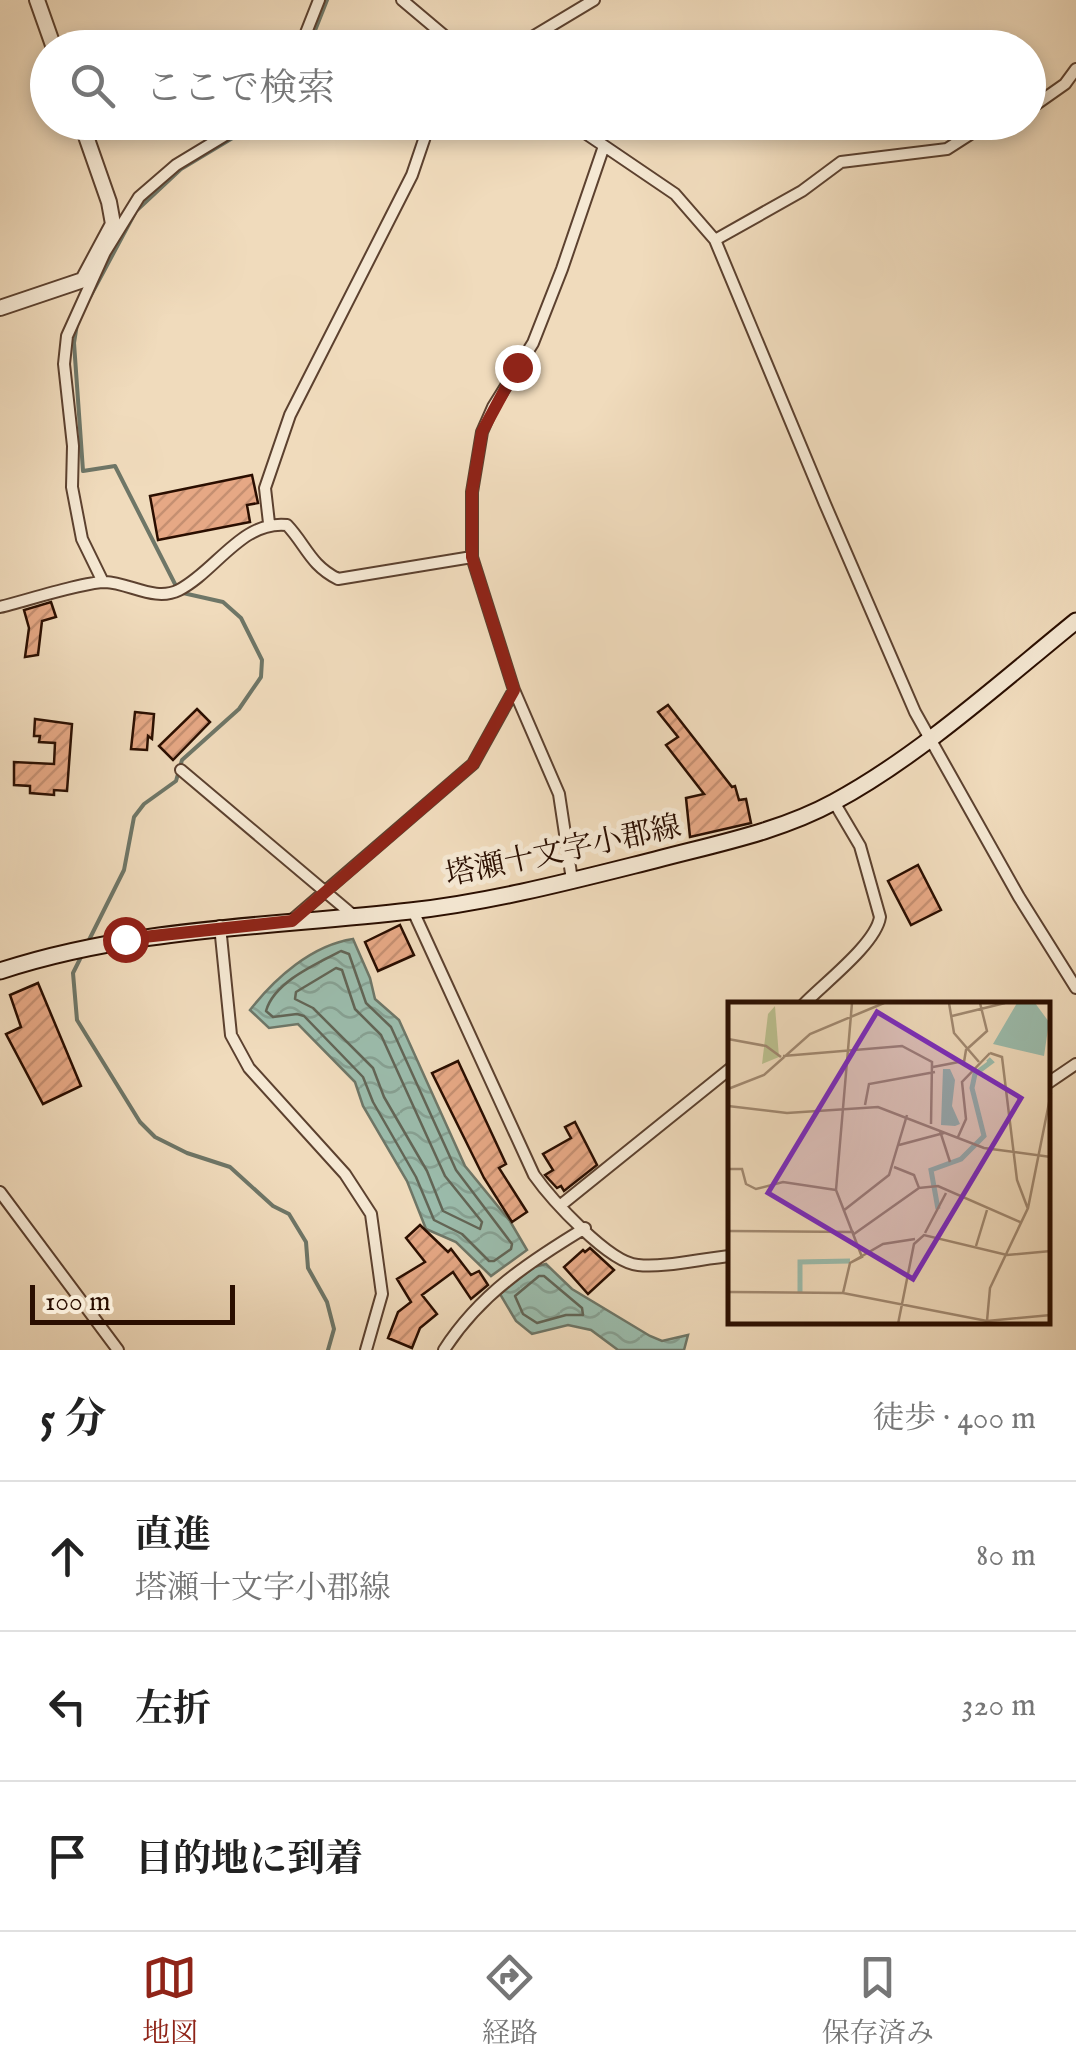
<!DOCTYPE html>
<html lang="ja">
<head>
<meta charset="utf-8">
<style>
	:root { --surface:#fff; --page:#f6f6f6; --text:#222; --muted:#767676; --line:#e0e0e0; --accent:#8f2418 }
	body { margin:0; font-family:"IM FELL English","Noto Serif JP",serif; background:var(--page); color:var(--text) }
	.scale { position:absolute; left:30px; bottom:25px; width:205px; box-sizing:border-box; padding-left:10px; border:5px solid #2a0e00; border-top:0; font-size:28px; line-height:35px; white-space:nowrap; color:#2a0e00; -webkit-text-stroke:8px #f5e8d3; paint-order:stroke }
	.stop { position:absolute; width:30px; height:30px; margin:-22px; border:8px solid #8f2418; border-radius:50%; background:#fff }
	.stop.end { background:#8f2418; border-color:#fff; box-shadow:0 2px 10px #0008 }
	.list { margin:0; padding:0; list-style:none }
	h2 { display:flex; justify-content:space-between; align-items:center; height:130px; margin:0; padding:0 40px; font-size:42px }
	h2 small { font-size:32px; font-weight:400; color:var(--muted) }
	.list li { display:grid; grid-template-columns:65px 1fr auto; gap:30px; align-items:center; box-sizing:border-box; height:150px; padding:0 40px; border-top:2px solid var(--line) }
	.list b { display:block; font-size:38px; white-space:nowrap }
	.list p { margin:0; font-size:32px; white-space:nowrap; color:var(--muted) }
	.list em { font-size:32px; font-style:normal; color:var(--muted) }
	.icon { flex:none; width:55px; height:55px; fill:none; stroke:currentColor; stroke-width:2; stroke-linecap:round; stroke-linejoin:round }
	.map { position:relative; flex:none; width:1076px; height:1350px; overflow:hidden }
	.search { position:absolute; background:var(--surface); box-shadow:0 5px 15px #0003; left:30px; right:30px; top:30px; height:110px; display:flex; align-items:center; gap:25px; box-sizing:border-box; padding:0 35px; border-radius:55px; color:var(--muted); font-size:38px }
	.sheet { height:580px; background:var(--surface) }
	nav { display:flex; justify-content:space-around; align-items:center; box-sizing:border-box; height:140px; border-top:2px solid var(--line); background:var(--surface); font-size:28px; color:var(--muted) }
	nav a { display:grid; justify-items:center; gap:5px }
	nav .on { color:var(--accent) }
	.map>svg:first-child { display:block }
	.water { fill:url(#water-waves); stroke:#6e7667; stroke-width:2.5 }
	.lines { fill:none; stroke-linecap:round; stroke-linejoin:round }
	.shore { stroke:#626556; stroke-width:2.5 }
	.stream { stroke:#6e7667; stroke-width:4 }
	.building { fill:url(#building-hatch); stroke:#2a0e00; stroke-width:2.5 }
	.minor-casing { stroke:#5c412f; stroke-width:14 }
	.tertiary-casing { stroke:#5c412f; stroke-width:18 }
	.secondary-casing { stroke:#2a0e00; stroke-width:19 }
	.minor { stroke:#f5e8d3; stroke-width:10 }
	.tertiary { stroke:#f5e8d3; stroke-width:14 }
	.secondary { stroke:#f5e8d3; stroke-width:15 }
	.route { stroke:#8f2418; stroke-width:12 }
	.labels { text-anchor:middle; stroke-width:10; stroke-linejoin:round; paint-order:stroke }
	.street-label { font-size:30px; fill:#2a0e00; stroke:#f5e8d3 }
	.inset-river { fill:none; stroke:#9bbcac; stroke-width:5 }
	.inset-road { fill:none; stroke:#a18971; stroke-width:2.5 }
	.view { fill:#7b2cbf; fill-opacity:0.15; stroke:#7b2cbf; stroke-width:5 }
	.inset-edge { fill:none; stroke:#2a0e00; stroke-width:5 }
</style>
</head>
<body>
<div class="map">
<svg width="1076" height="1350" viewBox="0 0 1076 1350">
	<defs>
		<pattern id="water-waves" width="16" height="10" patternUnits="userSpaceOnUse" patternTransform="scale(2.5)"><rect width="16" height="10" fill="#9bbcac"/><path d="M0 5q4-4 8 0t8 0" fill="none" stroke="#86a092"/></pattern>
		<pattern id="building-hatch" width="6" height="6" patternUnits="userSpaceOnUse" patternTransform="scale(2.5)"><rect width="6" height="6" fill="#e6a885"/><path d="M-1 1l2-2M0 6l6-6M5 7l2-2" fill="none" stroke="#c58f71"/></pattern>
	</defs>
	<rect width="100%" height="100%" fill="#f0dbbc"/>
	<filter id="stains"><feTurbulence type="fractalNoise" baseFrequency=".002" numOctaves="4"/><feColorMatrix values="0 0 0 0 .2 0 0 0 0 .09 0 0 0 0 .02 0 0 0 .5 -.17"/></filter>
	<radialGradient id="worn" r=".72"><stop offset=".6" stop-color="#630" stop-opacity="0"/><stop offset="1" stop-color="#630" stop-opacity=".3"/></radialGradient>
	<path class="water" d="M353,939L370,978L375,999L399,1020L465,1166L510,1221L527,1250L491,1276L456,1242L426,1229L407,1181L363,1106L355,1082L298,1024L269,1028L250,1010C275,978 312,945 353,939Z
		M546,1264L572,1289L650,1336L662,1341L688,1335L684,1350H618L591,1330L568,1325L532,1334L516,1321L500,1294L534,1267Z"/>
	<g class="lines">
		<path class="shore" d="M341,951L349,954L366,1003L391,1027L456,1170L512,1244L511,1249L494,1261H489L462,1234L434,1220L416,1177L373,1102L363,1077L304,1016L297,1014L273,1017L266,1011C274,982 316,964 341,951Z
			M336,968L342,970L355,1009L381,1035L445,1176L482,1222L480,1229L443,1211L427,1171L384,1097L373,1068L313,1008L295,999L296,992Z
			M539,1276H544L582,1308L583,1315H566L537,1323L523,1314L515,1296Z"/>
		<path class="stream" d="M308,48L327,0
			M90,297L136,211L181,169L259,122
			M77,324L74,343L83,471L115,466L176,586
			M87,944L124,870L134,817L144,804L176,781L182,760L239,709L261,677L262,660L241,618L223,602L183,593
			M81,957L73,973L77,1020L140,1122L155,1137L187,1153L230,1167L273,1206L289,1214L306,1242L308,1268L327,1302L334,1329L328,1350"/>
	</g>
	<path class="building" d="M252,475L258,503L247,505L250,522L158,540L150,496Z
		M51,602L56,617L42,621L38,655L25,657L29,628L24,610Z
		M668,705L732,787L735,786L739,800L746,799L751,823L690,837L686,798L704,794L666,745L678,737L658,712Z
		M197,709L210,722L173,760L159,746Z
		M135,712L154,714L152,739L148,736L147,750L131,749Z
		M35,719L72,724L67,791L54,790V795L30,793V786L14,785V762L54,764L55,743L39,742L40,736H34Z
		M918,865L941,910L911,925L888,881Z
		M400,925L414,955L378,971L365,942Z
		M38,983L81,1086L43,1104L6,1034L21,1027L10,995Z
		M458,1061L506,1164L499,1168L527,1212L512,1222L484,1178L432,1073Z
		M575,1122L597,1165L564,1191L561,1186L557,1188L545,1175L553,1170L543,1154L571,1138L565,1127Z
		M420,1225L448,1252L451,1249L471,1275L479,1271L488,1285L471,1299L453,1272L422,1295L437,1314L420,1328L412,1348L388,1338L398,1312L411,1302L397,1279L425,1262L406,1238Z
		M590,1248L614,1270L588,1294L564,1267L583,1250L585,1252Z"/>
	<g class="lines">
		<g class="minor-casing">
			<path id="minor" d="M402,0L459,48
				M300,48L319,0
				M514,48L594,0
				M1028,110L1065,84L1076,69
				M569,122L675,194L715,240L825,504L915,712L1019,897L1076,988
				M715,240L802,191L841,162L947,149L989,122
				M269,523L265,488L290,415L412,175L430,122
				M103,582L82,539L72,487L73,446L64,364L67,336L105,252L139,197L176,165L247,122
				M0,607C25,601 83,582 105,582C130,583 155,602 179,590C216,571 242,520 287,525C306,545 310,565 338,579L472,557
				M181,770L354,916
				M572,880L559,794L514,690L472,557V492L482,432L493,407L533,343L562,269L604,146
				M413,911L534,1175C551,1199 609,1263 638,1265C665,1268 704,1258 731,1256
				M292,920L473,764L514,690
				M220,926L231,1035L249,1068L345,1174L371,1214L382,1294L366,1350
				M803,1005C823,984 876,944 880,917L860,846L834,802
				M1048,1083L1076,1064
				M0,1192L118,1350
				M561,1205L731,1068
				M444,1350C480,1294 529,1262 585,1228"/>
		</g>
		<g class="tertiary-casing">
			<path id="tertiary" d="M37,0L54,48
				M0,308L83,280L113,224L109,202L81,122"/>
		</g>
		<g class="secondary-casing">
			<path id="secondary" d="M0,971C134,927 272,927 410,911C492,902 575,880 655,860C715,844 779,832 834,802C918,757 1002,681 1076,621"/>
		</g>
		<use href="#minor" class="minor"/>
		<use href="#tertiary" class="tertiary"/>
		<use href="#secondary" class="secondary"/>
	</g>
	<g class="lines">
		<path class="route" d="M125,939L292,921L473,764L514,690L472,557V492L482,432L517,367"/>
	</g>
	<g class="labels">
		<g class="street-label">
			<text transform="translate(563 850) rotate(-12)" y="10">塔瀬十文字小郡線</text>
		</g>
	</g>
	<g transform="translate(728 1002)">
		<rect width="322" height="322" fill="#f0dbbc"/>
		<path d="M47,4L51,55L34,62L40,12Z" fill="#bbc08f"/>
		<path d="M289,1H307L321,20L316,54L265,42ZM215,67H222L227,78L224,104L232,122L227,124L213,123Z" fill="#9bbcac"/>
		<path class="inset-river" d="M210,207L203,168L233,157L256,134L244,86L247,72L263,60L260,57M72,290V260L122,259"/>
		<path class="inset-road" d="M221,1L226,31L251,60M224,14L277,1M0,37L38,44L53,55M262,51L274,55L289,178L300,207M55,54L174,44L204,60L203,122M236,60L238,48L259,29L252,1M205,65L236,59M0,87L36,73L82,32L156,1M137,103L141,82L207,70M0,104L59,111L150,105L256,146L323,155M212,129L222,160M230,135L238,117L234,80L262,51M171,143L216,131M166,165L186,173L191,186L210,184L292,220M0,167H14L18,182L28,187L55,180L108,188M115,209L161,173L179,113M0,229L126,230M197,231L218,191M126,232L191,186M248,244L259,208M122,261L134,255L108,188L124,1M0,290L115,291L259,319L323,313M115,291L122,261L155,242L187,237M259,319L262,286L300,206L323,91M170,322L186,242L196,233L279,253L323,249"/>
		<path class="view" d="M149,10L293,96L185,277L40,191Z"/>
		<rect width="322" height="322" class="inset-edge"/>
	</g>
	<rect width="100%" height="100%" filter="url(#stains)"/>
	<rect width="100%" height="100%" fill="url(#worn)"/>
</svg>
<div class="scale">100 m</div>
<div class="stop" style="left:125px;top:939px"></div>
<div class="stop end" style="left:517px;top:367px"></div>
<div class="search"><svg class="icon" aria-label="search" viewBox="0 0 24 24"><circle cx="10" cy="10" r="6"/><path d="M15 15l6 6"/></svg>ここで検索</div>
</div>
<section class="sheet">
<h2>5 分<small>徒歩 · 400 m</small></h2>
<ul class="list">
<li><svg class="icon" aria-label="ahead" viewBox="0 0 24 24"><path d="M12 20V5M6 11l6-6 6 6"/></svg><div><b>直進</b><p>塔瀬十文字小郡線</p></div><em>80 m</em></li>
<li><svg class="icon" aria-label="left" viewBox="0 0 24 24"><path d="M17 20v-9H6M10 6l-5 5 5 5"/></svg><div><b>左折</b></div><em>320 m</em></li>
<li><svg class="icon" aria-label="arrive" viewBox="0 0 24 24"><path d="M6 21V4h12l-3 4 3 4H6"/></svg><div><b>目的地に到着</b></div></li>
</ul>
</section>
<nav>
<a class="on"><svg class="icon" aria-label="map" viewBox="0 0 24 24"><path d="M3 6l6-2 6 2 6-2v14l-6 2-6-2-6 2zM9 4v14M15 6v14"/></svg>地図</a>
<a><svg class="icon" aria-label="directions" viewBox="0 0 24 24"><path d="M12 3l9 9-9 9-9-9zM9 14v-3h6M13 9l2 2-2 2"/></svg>経路</a>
<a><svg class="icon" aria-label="saved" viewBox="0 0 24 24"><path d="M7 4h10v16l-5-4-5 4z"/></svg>保存済み</a>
</nav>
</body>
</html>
